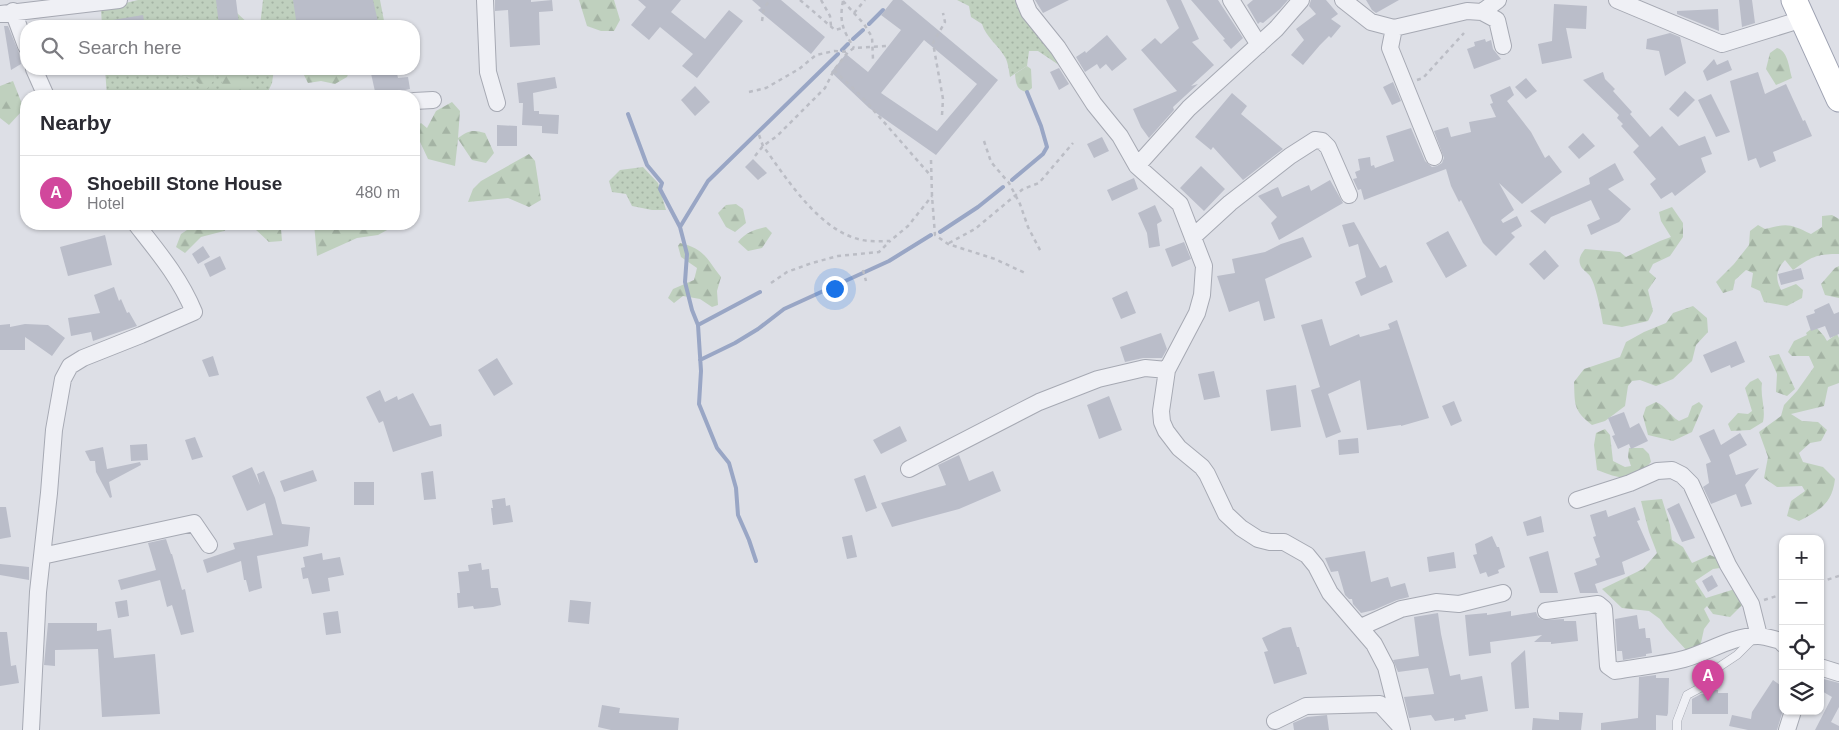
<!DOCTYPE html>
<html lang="en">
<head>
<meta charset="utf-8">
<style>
	:root { --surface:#fff; --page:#f2f2f3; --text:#2b2b33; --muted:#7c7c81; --line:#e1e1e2; --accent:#c74a45 }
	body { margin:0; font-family:Arial,sans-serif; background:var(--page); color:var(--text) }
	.controls { position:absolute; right:15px; bottom:15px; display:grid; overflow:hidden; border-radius:10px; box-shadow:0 1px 4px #0004 }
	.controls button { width:45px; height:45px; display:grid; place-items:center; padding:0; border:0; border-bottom:1px solid var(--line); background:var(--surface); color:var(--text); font:25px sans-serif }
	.you { position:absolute; left:834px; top:288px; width:18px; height:18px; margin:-12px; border:4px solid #fff; border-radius:50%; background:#1a73e8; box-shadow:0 0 0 8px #1a73e833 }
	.badge { display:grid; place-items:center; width:32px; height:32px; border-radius:50%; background:var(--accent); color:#fff; font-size:16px; font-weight:700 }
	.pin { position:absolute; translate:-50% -41px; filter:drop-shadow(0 1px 2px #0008) }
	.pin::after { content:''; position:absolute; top:26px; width:18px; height:15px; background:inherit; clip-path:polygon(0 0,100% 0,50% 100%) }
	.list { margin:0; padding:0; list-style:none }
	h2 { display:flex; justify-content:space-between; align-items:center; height:65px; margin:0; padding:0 20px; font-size:21px }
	h2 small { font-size:16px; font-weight:400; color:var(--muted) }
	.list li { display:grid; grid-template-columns:32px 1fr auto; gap:15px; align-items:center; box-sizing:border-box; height:75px; padding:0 20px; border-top:1px solid var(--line) }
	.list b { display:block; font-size:19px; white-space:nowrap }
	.list p { margin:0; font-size:16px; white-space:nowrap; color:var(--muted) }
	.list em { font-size:16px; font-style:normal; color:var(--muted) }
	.icon { flex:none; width:28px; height:28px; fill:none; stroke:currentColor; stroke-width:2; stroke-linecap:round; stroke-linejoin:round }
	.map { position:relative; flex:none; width:1839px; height:730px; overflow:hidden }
	.search { position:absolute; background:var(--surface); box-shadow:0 1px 4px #0004; left:20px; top:20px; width:400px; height:55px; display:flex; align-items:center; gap:12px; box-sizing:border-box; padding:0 18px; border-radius:20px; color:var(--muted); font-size:19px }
	.panel { position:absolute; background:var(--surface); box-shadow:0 1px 4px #0004; left:20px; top:90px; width:400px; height:140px; border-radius:20px }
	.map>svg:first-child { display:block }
	.grass { fill:url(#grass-dots) }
	.forest { fill:url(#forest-firs) }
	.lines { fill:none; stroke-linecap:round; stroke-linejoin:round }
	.stream { stroke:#99a6c5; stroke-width:4 }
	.building { fill:#babdc9; fill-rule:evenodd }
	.service-casing { stroke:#a6a9b3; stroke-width:9 }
	.minor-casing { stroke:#a6a9b3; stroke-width:18 }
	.primary-casing { stroke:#9da1b1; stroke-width:27 }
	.path { stroke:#bbbdc5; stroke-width:2.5; stroke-dasharray:4 4; stroke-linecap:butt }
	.service { stroke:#eff0f5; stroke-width:8 }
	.minor { stroke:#eff0f5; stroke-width:16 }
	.primary { stroke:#fff; stroke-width:25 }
</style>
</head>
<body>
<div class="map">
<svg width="1839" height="730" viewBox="0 0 1839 730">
	<defs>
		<pattern id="grass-dots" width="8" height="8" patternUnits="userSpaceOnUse" patternTransform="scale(1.25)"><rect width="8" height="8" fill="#bfd0be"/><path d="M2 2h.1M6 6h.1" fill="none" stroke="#a4b3a4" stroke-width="1.8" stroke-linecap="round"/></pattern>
		<pattern id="forest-firs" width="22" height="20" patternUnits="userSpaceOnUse" patternTransform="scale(1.25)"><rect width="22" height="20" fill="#bfd0be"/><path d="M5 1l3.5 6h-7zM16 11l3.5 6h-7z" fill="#a4b3a4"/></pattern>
	</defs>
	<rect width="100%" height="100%" fill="#dddfe6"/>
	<path class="grass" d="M138,0H223L251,26H102L101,9Z
		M263,0H380L385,26H260Z
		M957,0H1024L1065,60L1059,65L1038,51H1029L1027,66L1010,77C1009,71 1008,62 1005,57C998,45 986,37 982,24L971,17L969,6Z
		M105,69H175L179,75L194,79H215L214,69H274L272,83L266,96H251L252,94L218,93V96H144L143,95L139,96H107Z
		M643,167L658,183L666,210H652L632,206L626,194L612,192L609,181L620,170Z"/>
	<path class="forest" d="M579,0H614L620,20L614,31H601L587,26Z
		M1777,48C1788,51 1789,68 1792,78L1776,85L1766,69L1770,53Z
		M1027,66L1031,69L1032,88L1027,92C1016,90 1016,83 1015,74Z
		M175,69H214L215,79L206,90L194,79L179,75Z
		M301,69H350L347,77L335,84L321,81L308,83Z
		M239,70L248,82L252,94L251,96H218L224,75Z
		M13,81L22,104L21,112L9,125L0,118V86Z
		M452,102L460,111L458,138C468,131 472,129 485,133L494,153L486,163L472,160L458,139L455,166L428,159L414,129L421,123L427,128L436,111Z
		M529,154L535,161L541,200L529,207L508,198L468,202L473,189L481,181Z
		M736,204L743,209L746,223L735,232L726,227L718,213L726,205Z
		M1672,207L1683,223V237L1670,256L1653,264L1649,272L1656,278L1648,290L1653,311L1648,321L1622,327L1603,324C1601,312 1596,285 1590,276C1587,272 1581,269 1580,264C1578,258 1582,253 1585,249L1620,252L1626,257L1660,241L1671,237L1661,221L1659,212Z
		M1832,215L1839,219V254C1815,254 1812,257 1793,270L1785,260C1776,270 1775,278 1781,290L1796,284L1803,290L1802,298L1787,306L1764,302L1760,291L1751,287L1753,273L1746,270L1735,280L1733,290L1723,293L1716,282L1734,264L1749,245L1750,231L1758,225L1765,229C1788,223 1790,224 1811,234L1822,227V216Z
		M196,224H233L224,231L201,237L185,253L176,247L181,234Z
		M252,224H276L281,229L282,241L269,242L252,226Z
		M314,224H398L378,235L357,238L317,256Z
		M766,227L772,233L762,248L748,251L738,242C746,232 754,230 766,227Z
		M680,243C705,249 706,258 721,277L717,291L718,305L712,307L700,299L683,296L674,303L668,298L673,289L694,280L697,268L681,257L678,246Z
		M1839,266V298L1825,295L1821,284L1835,268Z
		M1693,306L1707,318L1708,332L1696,345L1692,361L1673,379L1656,386L1640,380L1632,381L1628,386L1625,406L1605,421L1592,425C1573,410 1575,405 1574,382L1584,369L1620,357L1626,342L1644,332L1666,323L1673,313Z
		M1815,326L1824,336L1827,341L1837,334L1839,338V383L1828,387L1824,406L1791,414L1802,421L1818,422L1827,430L1821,441L1810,443L1799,453L1803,462L1823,467L1835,479C1832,504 1820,510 1799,521L1787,516L1791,501L1805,491L1802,486L1777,487L1764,478L1768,457L1759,432L1781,416L1784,405L1797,391L1814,367L1809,356H1792L1788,352L1794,341L1807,335L1806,333Z
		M1779,354L1795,389L1787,396L1776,392L1777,374L1769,356Z
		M1758,378L1762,383C1760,397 1766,408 1763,422L1750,430L1731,431L1728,424L1738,413L1748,414L1752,411L1745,388L1750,382Z
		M1656,402C1666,406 1669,415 1679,421L1688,417L1692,406L1699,402L1703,406L1692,432L1673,441L1648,435L1643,416L1646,407Z
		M1605,429L1610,435L1613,461L1625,467L1631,466L1628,457L1629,448H1643L1649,454L1651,462C1632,484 1621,479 1597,470L1594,445L1596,433Z
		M1662,499L1670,525L1672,540L1683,547L1692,563L1710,555L1719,559L1720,568L1713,569L1695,581L1706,598L1735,589L1742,605L1730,617L1713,614L1707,606L1704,609L1710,621L1704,629L1699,652L1689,653L1666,628L1660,619L1649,611L1622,608L1602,589L1643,569L1657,553L1649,532L1641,501Z"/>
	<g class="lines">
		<path class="stream" d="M869,24L883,10
			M853,39L863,30
			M842,50L848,44
			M628,114L647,165L662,183L660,189L680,227L687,254L685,282L692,310L698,325L701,371L699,404L717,448L729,463L736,488L738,515L749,540L756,561
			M1012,180L1043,154L1047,147L1041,126L1027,92
			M680,227L708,181L838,54
			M940,232L978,207L1003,187
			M698,325L760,292
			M700,360L735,343L758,329L784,309L889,261L931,235"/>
	</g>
	<path class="building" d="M216,0H236L239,24L219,26Z
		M293,0H373L379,26H297Z
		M495,0H531V2L552,0L553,11L539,12L540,45L510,47L508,10L495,11Z
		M638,0H681L671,12L705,39L729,10L743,21L697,78L682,66L693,54L660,27L649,40L631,25L646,7Z
		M752,0H781L825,37L811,54L758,10L761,8Z
		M893,0H902L998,80L936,155L869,108L831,72L846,54L868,72L901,30L881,15ZM924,40L977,84L937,131L881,93Z
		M1035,0H1069L1043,13Z
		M1166,0H1181L1199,39L1192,42L1214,65L1191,86L1198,84L1173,107L1174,110L1149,138L1141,127L1133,109L1177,91L1141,50L1155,38L1161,44L1179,28Z
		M1191,0H1218L1243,38L1231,49L1223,40L1225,39Z
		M1253,0H1288L1280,9L1263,23L1260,22L1258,24L1247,5Z
		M1311,0H1326L1338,14L1331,19L1341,26L1331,38L1329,36L1320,45L1303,65L1291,55L1304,40L1296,29L1316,14L1309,6Z
		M1366,0H1399L1376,13L1372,10Z
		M1739,0H1752L1755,23L1742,27Z
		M1554,4L1587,6L1586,29L1566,28L1572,58L1542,64L1538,44L1552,41Z
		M1718,9L1719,31L1677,14V11Z
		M143,15L145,26H113V20Z
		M4,26H8L19,53L21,64L11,70Z
		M1670,33L1680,37L1686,63L1665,76L1659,51L1646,49L1647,39Z
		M1107,35L1127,59L1112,71L1106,64L1100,69L1097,64L1085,72L1076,57L1085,51L1086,53Z
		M1485,39L1486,42L1491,40L1493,49L1501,59L1474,69L1467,49L1475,46L1474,42Z
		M1714,59L1717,65L1728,60L1732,70L1707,81L1703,71Z
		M1059,68L1069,84L1059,90L1050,72Z
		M370,69H396L398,78L408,77L410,89L376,96Z
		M1603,72L1605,79L1615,89L1613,91L1632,112L1630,114L1650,137L1662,126L1679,146L1705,136L1712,154L1701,158L1706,172L1675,196L1672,192L1661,199L1650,184L1656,179L1633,152L1639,146L1621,126L1623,124L1617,118L1619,115L1583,80Z
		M1758,72L1765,94L1786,84L1803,121L1805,120L1812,136L1773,152L1776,161L1760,168L1756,158L1748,161L1730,81Z
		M555,77L557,88L533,93L534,111H539V114L559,115L558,134L542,133V126L522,125L523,103H519L517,83Z
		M1526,78L1537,91L1526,99L1515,87Z
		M1393,82L1401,101L1392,105L1383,87Z
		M695,86L710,102L695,116L681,100Z
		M1510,86L1514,95L1507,101L1531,132L1545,158L1549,155L1562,172L1522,204L1499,183L1514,210L1501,220L1503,223L1517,216L1522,226L1511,233L1515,237L1496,256L1483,243L1461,200L1459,202L1451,186L1446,169L1364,200L1361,189L1358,190L1353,179L1357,178L1355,172L1360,170L1358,159L1370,157L1371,166L1374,165L1375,168L1394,161L1386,136L1411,128L1425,161L1432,167L1437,166L1442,163L1444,158L1434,131L1448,127L1451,137L1471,132L1469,122L1496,117L1490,104L1493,103L1490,95Z
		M1685,91L1695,100L1678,117L1669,109Z
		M1232,93L1247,106L1241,114L1283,149L1243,180L1213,147L1211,150L1195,137Z
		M1711,94L1730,132L1716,137L1698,100Z
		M497,125L517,126V146H497Z
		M1583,133L1595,146L1579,159L1568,147Z
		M1102,137L1109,151L1094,158L1087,144Z
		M753,159L767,173L758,180L745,167Z
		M1615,163L1624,180L1608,189L1631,209L1619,222L1591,235L1587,225L1600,219L1591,200L1551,217L1545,224L1530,211L1590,184L1589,178Z
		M1201,166L1225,189L1204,211L1180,188Z
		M1134,178L1138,189L1112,201L1107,190Z
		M1330,180L1343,203L1279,240L1271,223L1277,217L1258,196L1278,187L1282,197L1309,185L1311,191Z
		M1155,205L1162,221L1157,224L1160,246L1149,248L1147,233L1138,213Z
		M1354,222L1380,268L1386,265L1393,282L1361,296L1355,282L1366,277L1358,244L1349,247L1342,225Z
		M1448,231L1467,266L1446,278L1426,243Z
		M105,235L112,265L68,276L60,247Z
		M1303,237L1312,257L1265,279L1275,318L1264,321L1259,301L1229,312L1217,276L1235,273L1232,259L1265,252L1281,244Z
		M1184,242L1191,259L1172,267L1165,249Z
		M203,246L210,257L198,264L192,254Z
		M1545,250L1559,266L1544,280L1529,264Z
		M220,256L226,269L210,277L204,264Z
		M1801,268L1804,279L1781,285L1778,274Z
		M114,287L119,301L121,299L127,313L129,312L137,326L93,341L91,332L71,336L68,318L100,313L94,295Z
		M1127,291L1136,313L1121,319L1112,298Z
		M1829,303L1834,314L1839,312V334L1830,338L1825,326L1811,331L1806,316L1815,313L1814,310Z
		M1322,319L1330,346L1359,334L1360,337L1390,329L1388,324L1397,320L1429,418L1401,426V425L1367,430L1360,380L1328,394L1341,432L1326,438L1311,390L1320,387L1301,325Z
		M10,324V327L25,324L48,325L65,338L52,356L25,337V350H0V325Z
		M1161,333L1167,349L1162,358H1143L1125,362L1120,347Z
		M1736,341L1745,362L1731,368L1730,365L1711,373L1703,355Z
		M213,356L219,375L209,377L202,360Z
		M497,358L513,384L494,396L478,370Z
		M1214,371L1220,397L1204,400L1198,374Z
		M1296,385L1301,427L1271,431L1266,390Z
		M380,390L385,402L397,396L398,400L413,393L430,426L441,424L442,436L393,452L383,421L379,423L366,397Z
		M1109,396L1122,430L1099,439L1087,405Z
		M1454,401L1462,421L1451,426L1442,406Z
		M1624,412L1630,428L1639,423L1648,441L1631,449L1629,444L1618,449L1612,436L1615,435L1608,418Z
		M900,426L907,441L881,454L873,440Z
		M1714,429L1721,445L1740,433L1747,445L1729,455L1736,475L1759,468L1745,485L1752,504L1741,507L1736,494L1711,504L1703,487L1709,483L1706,464L1711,462L1699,436Z
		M195,437L203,457L192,460L185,440Z
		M1358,438L1359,453L1339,455L1338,440Z
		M147,444L148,460L131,461L130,445Z
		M103,447L107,469L140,462L141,465L109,482L112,497L110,498L96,472L95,461H90L85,451Z
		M959,455L969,481L993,471L1001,491L959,509L892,527L881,503L946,485L938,465Z
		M252,467L260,485L257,474L264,471L275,498L282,524L310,527L308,546L257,556L262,588L249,592L246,580H244L241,561L207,573L203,560L235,549L233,543L273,535L265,503L247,511L232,476Z
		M313,470L317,481L284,492L280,481Z
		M433,471L436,499L424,500L421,473Z
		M865,475L877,508L866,512L854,479Z
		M354,482H374V505H354Z
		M505,498L506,506L510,505L513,522L493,525L491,508H493L492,500Z
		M1679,503L1695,538L1682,542L1667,509Z
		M0,507H6L11,537L0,539Z
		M1635,507L1640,520L1637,521L1650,550L1622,562L1625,574L1595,584L1598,593H1580L1574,573L1597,565L1595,559L1600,557L1593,537L1596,536L1590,515L1606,510L1608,517Z
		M1541,516L1544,532L1527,536L1523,522Z
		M852,535L857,557L847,559L842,537Z
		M1492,536L1497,547H1499L1505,567L1498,570L1499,573L1488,577L1486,572L1480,574L1473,555L1477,554L1475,544Z
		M166,539L171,554H172L182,590L185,589L194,632L181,635L172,605L167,607L160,580L121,590L118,580L156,570L148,543Z
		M1365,551L1371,582L1388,577L1391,587L1405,583L1409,597L1397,600L1374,610L1361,613L1353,604L1352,599H1349L1345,595L1338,571L1331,572L1325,558Z
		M1548,551L1558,593H1540L1529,557Z
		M1454,552L1456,568L1429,572L1427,557Z
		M322,553L323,560L340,557L344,575L328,578L330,591L312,594L308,578L303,579L301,568L305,567L303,557Z
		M481,563L482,570L489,569L491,588H498L501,605L493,607L474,609L473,606L458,608L457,593H460L458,572L469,571L468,565Z
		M0,564L29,567V580L0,575Z
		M1712,575L1718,586L1708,592L1702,581Z
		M127,600L129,616L118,618L115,602Z
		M570,600L591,602L589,624L568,622Z
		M338,611L341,633L326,635L323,613Z
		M1511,611V616L1536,612L1538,617L1543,620L1564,619V621H1576L1578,641L1551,644V642H1534L1542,635L1490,642L1491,653L1469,656L1465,615L1487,613V615Z
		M1438,613L1441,634L1450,676L1460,674L1461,680L1482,676L1488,711L1465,715L1466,719L1454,721V718L1435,721L1431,715L1409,718L1404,697L1434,694L1428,668L1398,672L1393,660L1419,656L1414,617Z
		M1637,615L1639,629L1645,628L1646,638H1650L1652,653L1646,654V656L1623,660L1622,651H1617L1615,619Z
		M48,623H97V631L111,629L114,658L155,654L160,714L102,717L98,649L55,650V666L44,665Z
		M1291,627L1297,647H1299L1307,674L1274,684L1264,652L1268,651L1262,638L1283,628Z
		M0,632H7L11,666L16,665L19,683L0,686Z
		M1525,650L1529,708L1515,709L1511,663Z
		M1656,675V678H1669L1668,713L1667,716L1656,715V730H1601V723L1638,718L1639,677Z
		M1820,678L1839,683V707L1831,722L1839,726V730H1815L1832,697L1820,690Z
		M1773,680L1783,687V710L1777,730H1748L1729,726L1732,715L1751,719L1752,712Z
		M1707,690H1718V693H1728V714H1692V699L1701,694H1707Z
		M602,705L620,708L619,713L679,718L678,730H611L598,727Z
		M1559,712L1583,713L1581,730H1532L1533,718L1559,720Z
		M1327,715L1329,730H1294L1293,723L1307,717Z"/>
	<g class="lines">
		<g class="service-casing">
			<path id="service" d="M1677,730V721L1687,695L1713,681L1719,667L1737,655L1754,638"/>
		</g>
		<g class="minor-casing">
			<path id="minor" d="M485,0L488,72L497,103
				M1024,0L1029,12L1058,48L1094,104L1120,136L1137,166
				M1231,0L1259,45
				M1301,0L1276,29L1189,108L1137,166L1180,204L1204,266L1202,295L1197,313L1167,370L1161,411L1162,422L1166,431L1179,448L1202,467L1207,474L1226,514L1241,528L1258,539L1270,542H1284L1307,555L1316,566L1330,593L1374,644L1386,667L1402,730
				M1343,0L1371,22L1394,28L1467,11L1482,12L1497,20L1503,46
				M1617,0L1722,44L1803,19
				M13,11L26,46
				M1482,12L1498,0
				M0,14L119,0
				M1394,28L1390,48L1434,157
				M34,69L46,96
				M414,101L433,100
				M1194,236L1230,203L1290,156L1315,140L1322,141L1328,147L1349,195
				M909,469L1039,402L1098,379L1145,368L1167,370
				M1577,500L1630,483L1657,471L1672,470L1682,475L1691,484L1728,565L1751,604L1759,636
				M42,556L194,523L209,545
				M1546,611L1598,604L1604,609L1608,666L1615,671C1637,667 1661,665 1684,659C1709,652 1731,636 1758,636C1765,636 1773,639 1781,641L1783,644
				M1361,627L1401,609L1436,602L1459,604L1503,593
				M1820,667L1839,673
				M1275,721L1306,706L1380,704L1401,727
				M31,730L38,592L49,493L54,430L63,379L70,366L83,358L141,335L194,312C180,278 158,252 136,224
				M1787,730L1793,711"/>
		</g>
		<g class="primary-casing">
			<path id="primary" d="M1794,0L1839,99"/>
		</g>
		<path class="path" d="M800,0L835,30L843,28
			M821,0L830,16L831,26
			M843,1L864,24L872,37L873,59
			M843,1C839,22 843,30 854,48
			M854,13L865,0
			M762,21L764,8L770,0
			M834,70L862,97L931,176
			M1417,80L1423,78L1464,33
			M749,92L766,88L799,69L816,55L834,51L848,52
			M942,115L943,99L933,43L945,22L943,13
			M759,135L763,146C788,180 819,231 862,240C871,242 881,241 890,241L908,226L932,196
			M984,141L991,162L1009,183L1020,204L1028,227L1041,252
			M755,156L763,146L777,136L825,88L834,70L848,52L854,48L888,46
			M931,160L932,196L935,235L948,244L995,259L1025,273
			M949,243L975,229L1023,189L1039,183L1073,143
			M863,270L866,281
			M771,283L787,272L812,263L838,256L879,252L890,241
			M1820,582L1839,576
			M1764,600L1783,594"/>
		<use href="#service" class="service"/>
		<use href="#minor" class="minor"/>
		<use href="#primary" class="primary"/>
	</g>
</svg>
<div class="controls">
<button>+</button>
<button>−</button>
<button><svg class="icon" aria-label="locate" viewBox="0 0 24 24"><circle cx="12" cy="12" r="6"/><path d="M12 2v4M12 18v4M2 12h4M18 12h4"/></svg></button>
<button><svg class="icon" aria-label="layers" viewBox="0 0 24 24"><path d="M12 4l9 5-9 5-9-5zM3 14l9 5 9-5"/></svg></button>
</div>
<div class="you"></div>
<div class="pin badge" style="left:1708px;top:701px;background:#d1479c">A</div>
<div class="search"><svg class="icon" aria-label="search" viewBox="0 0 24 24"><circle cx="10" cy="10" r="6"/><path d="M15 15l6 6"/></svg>Search here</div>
<section class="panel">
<h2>Nearby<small></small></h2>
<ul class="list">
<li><span class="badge" style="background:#d1479c">A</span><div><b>Shoebill Stone House</b><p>Hotel</p></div><em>480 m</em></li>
</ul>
</section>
</div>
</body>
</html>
